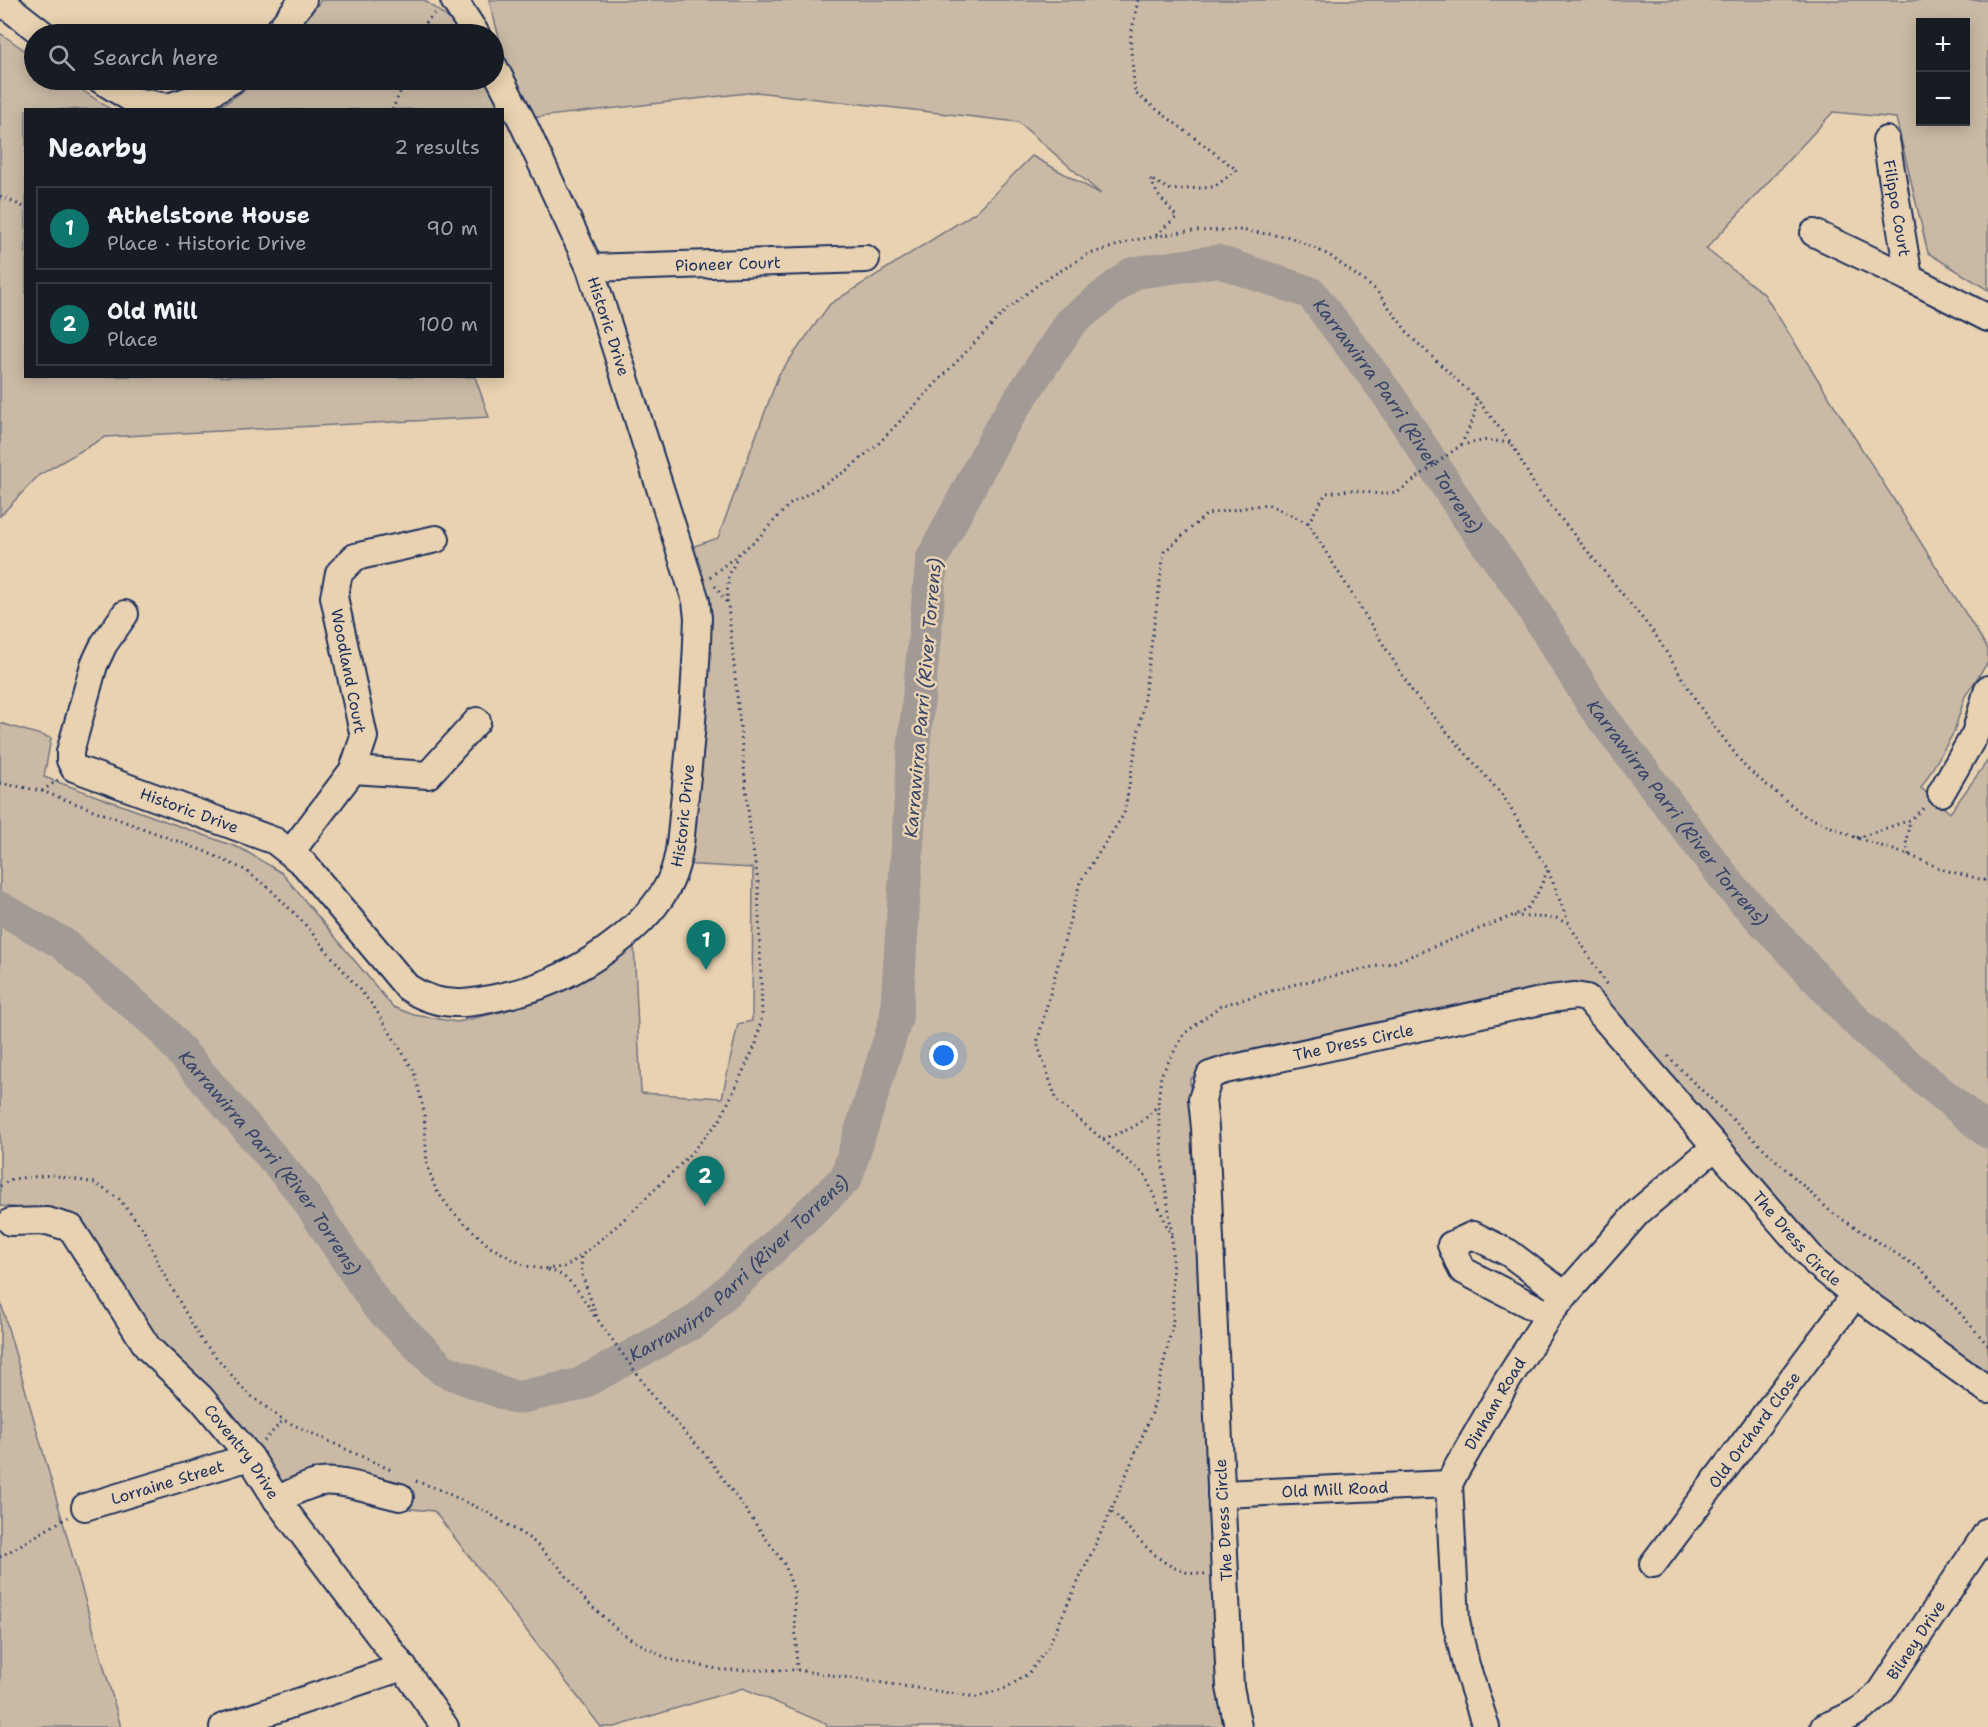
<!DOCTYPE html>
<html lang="en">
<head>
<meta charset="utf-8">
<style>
	:root { --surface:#171b24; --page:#242831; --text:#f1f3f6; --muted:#9ea1a6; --line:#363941; --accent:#0f766e }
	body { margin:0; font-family:"Shantell Sans",sans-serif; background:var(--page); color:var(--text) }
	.controls { position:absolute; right:18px; top:18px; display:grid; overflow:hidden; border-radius:0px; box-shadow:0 3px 15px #0003 }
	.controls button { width:54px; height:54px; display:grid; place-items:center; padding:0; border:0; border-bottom:2px solid var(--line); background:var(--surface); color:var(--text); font:30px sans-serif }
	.you { position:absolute; left:944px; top:1056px; width:21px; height:21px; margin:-15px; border:4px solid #fff; border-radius:50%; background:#1a73e8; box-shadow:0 0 0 9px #1a73e833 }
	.badge { display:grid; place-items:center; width:39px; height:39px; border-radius:50%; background:var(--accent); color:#fff; font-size:20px; font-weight:700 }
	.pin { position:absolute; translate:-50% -50px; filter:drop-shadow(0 2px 3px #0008) }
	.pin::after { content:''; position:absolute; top:32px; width:21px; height:18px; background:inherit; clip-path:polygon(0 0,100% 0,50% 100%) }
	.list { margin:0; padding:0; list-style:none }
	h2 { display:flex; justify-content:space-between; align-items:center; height:78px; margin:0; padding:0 24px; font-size:26px }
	h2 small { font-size:20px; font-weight:400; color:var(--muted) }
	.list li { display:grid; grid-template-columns:39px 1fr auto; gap:18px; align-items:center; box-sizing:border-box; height:84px; margin:0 12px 12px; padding:0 12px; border:2px solid var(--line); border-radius:0px }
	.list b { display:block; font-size:22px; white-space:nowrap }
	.list p { margin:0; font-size:20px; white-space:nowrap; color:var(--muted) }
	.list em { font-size:20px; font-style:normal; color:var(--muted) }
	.icon { flex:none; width:33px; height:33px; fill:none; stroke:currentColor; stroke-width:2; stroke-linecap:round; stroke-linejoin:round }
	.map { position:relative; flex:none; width:1988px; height:1727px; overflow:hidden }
	.search { position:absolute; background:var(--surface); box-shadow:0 3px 15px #0003; left:24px; top:24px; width:480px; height:66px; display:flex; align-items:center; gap:15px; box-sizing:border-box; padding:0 21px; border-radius:33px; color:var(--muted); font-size:22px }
	.panel { position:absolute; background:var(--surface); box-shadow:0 3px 15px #0003; left:24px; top:108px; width:480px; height:270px; border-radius:0px }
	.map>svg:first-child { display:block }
	.green { fill:#cabaa5; stroke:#727482; stroke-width:1.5; fill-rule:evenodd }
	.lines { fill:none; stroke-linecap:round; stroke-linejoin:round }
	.river { stroke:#a19a95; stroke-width:33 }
	.minor-casing { stroke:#1b2f5e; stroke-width:30 }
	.path { stroke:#1b2f5e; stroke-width:3; stroke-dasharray:1.5 4.5; stroke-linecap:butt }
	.minor { stroke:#e8d2b1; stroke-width:26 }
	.labels { text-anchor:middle; stroke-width:5; stroke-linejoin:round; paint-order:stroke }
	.street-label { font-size:16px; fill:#1b2f5e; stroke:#e8d2b1 }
	.water-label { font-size:18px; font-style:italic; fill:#364469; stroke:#e8d2b1 }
</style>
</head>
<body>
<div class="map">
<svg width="1988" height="1727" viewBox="0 0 1988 1727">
	<rect width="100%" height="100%" fill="#e8d2b1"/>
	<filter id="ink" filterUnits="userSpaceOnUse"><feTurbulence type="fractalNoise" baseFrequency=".0167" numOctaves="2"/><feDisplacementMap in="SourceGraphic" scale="12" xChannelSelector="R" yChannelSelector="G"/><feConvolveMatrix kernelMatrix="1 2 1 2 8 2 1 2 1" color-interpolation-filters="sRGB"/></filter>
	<g filter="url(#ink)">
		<path class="green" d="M321,0H424L453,22L461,34H295Z
			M489,0H1988V290L1928,253L1896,118L1833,112L1706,249L1764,294L1988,649V662L1965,696L1954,732L1921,788L1950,813L1988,760V1384L1858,1292L1591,993L1203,1066L1190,1080L1213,1556L1230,1727H827L826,1724L743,1688L615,1727H601L434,1511L399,1508L400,1490L286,1486L150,1335L86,1225L40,1210L0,1206V723L51,738L44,777L242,849L282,873L393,1007L414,1015L457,1022L505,1011L573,983L634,944L641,1093L722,1098L738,1024L752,1021L753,868L681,864L698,718L683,550L718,538L779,374L830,304L976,212L1032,156L1101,194L1018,122L756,92L521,119ZM1920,22H1966V122H1920Z
			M0,33L34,57V80H67L110,109L26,110V376L475,377L489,417L105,437L39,475L0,516Z
			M258,80H487L499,109L214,110L232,99Z
			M0,1300L121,1727H0Z"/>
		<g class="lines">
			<path class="river" id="s1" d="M0,908L62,943L159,1026L302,1192L377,1305L443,1370L516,1398L578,1385L696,1321L846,1178L896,1019L914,745L932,559L1001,427L1071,322L1133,273L1217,261L1311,293L1389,396L1465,514L1521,590L1595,708L1733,889L1862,1027L1988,1132"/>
			<g class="minor-casing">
				<g id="minor">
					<path d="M454,0L476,34"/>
					<path d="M7,6L43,34"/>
					<path d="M276,34L303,0"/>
					<path d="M101,80L135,101L168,107L208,94L232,80"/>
					<path id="s2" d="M1886,140L1909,278L1988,318"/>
					<path d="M1814,233L1909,278"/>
					<path id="s3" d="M590,268L866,259"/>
					<path id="s4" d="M125,614L104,644L94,665L70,752V760L74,768L275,841L304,864L407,987C445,1013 478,1002 520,992C572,978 638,936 666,889C681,864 681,832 684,804C691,742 696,680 698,618L696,601L590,268L521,119L494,67"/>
					<path d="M353,770L428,775L477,721"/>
					<path d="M1941,793L1975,734L1988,689"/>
					<path d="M291,852L353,770L364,737L334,597L339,573L355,557L436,539"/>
					<path id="s5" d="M11,1222L47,1221L71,1228L148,1348L201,1398L250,1457L277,1500L403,1667L445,1727"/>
					<path d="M1549,1315L1462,1270L1451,1245L1473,1235L1509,1253L1565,1295"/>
					<path id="s6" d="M1221,1494L1449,1484"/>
					<path d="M277,1500C291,1493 306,1485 321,1482C343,1479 377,1492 400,1497"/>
					<path id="s7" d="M85,1507L250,1457"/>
					<path id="s8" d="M1653,1564L1855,1295"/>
					<path d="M223,1727L403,1667"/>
					<path id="s9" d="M1238,1727L1230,1687L1205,1128L1202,1099L1210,1075L1225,1070L1550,999L1575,996L1587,998L1817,1264L1855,1295L1988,1390"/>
					<path id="s10" d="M1486,1727L1466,1665L1456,1621L1449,1484L1456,1470L1507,1381L1549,1315L1565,1295L1638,1212L1715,1147"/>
					<path id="s11" d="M1824,1727C1848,1718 1862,1711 1881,1692L1988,1531"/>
				</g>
			</g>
			<path class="path" d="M1138,0L1130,40L1135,93L1237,170L1214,187L1171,190L1150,179L1158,195L1177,217L1154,236
				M421,34L425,23L436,12
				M392,110L406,80
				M0,196L26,208
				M1461,445L1473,420L1477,399
				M1308,523L1326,493L1351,490L1380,494L1398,492L1461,445L1487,440L1511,443
				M710,577L757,539L789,505L846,471L879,443L1006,310L1040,283L1087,255L1134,240L1189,231L1239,230L1290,237L1329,255L1376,290L1410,336L1477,399L1512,444L1536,488L1655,634L1702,710L1746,768L1805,816L1857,838L1909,855L1944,870L1988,881
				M715,586L727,603
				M0,783L42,791L204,851L245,870L270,889L302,921L374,1007L414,1071L424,1111L427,1165L436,1190L451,1210L490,1247L526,1266L544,1269L565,1267L581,1256L620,1223L680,1165L720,1120L756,1044L762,1015L758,881L751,838L727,594L729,575L737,558
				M42,791L58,780
				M1857,838L1910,820L1926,806
				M1909,855L1906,841L1910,820
				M1514,916L1556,918L1569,924
				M1668,1056L1689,1078L1831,1212L1922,1270L1988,1345
				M1103,1139C1127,1130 1140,1127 1157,1106
				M0,1186L12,1179L52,1175L95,1183L119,1199L143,1229L161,1269L200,1338L246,1392L283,1420L391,1470
				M1172,1234L1164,1176L1158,1104L1161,1075L1184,1034L1220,1006L1292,985L1395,962L1512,916L1526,910L1537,894L1548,870
				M581,1257L582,1275L598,1320L655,1399L709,1459L785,1565L794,1592L797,1670
				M548,1270C572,1275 583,1298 595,1317
				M264,1441L283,1420
				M416,1481L438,1489L487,1512L532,1540L561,1569L584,1599L622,1634L668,1659L722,1670H797L976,1697L1006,1688L1029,1673L1046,1651L1111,1511
				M0,1557L68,1517
				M1205,1574C1162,1576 1140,1537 1111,1511L1152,1413L1173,1323L1172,1238L1145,1175L1057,1101L1037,1043L1080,882L1124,814L1142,712L1164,552L1207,514L1267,504L1308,523L1414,694L1503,796L1548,870L1569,924L1608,987"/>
			<use href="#minor" class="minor"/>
		</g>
	</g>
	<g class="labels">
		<g class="street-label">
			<text dy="6" stroke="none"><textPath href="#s2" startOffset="69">Filippo Court</textPath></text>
			<text dy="6" stroke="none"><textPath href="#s3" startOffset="138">Pioneer Court</textPath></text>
			<text transform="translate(609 326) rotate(72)" y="6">Historic Drive</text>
			<text transform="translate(349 671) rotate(79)" y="6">Woodland Court</text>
			<text dy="6" stroke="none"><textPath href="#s4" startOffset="290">Historic Drive</textPath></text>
			<text dy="6" stroke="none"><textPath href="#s4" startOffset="954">Historic Drive</textPath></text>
			<text dy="6" stroke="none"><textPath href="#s9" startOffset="802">The Dress Circle</textPath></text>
			<text dy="6" stroke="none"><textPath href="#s9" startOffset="1360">The Dress Circle</textPath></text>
			<text dy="6" stroke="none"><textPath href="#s10" startOffset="340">Dinham Road</textPath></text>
			<text dy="6" stroke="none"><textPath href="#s8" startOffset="168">Old Orchard Close</textPath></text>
			<text dy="6" stroke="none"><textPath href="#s5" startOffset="344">Coventry Drive</textPath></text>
			<text dy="6" stroke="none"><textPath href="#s7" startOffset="86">Lorraine Street</textPath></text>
			<text dy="6" stroke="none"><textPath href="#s6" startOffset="114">Old Mill Road</textPath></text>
			<text transform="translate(1223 1520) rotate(-93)" y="6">The Dress Circle</text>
			<text dy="6" stroke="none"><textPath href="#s11" startOffset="130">Bilney Drive</textPath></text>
		</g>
		<g class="water-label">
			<text dy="6" stroke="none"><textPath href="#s1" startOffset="2446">Karrawirra Parri (River Torrens)</textPath></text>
			<text transform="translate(923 698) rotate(-85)" y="6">Karrawirra Parri (River Torrens)</text>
			<text dy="6" stroke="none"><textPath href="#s1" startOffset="2932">Karrawirra Parri (River Torrens)</textPath></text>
			<text dy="6" stroke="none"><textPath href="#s1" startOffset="375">Karrawirra Parri (River Torrens)</textPath></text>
			<text dy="6" stroke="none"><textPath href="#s1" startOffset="988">Karrawirra Parri (River Torrens)</textPath></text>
		</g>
	</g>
</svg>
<div class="controls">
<button>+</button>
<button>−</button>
</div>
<div class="you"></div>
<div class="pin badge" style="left:706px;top:970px">1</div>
<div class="pin badge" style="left:705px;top:1206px">2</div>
<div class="search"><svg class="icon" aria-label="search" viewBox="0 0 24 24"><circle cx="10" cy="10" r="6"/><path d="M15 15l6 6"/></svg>Search here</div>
<section class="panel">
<h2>Nearby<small>2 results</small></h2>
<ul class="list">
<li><span class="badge">1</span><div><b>Athelstone House</b><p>Place · Historic Drive</p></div><em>90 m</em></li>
<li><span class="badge">2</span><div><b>Old Mill</b><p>Place</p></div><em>100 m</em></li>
</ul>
</section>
</div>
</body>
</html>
